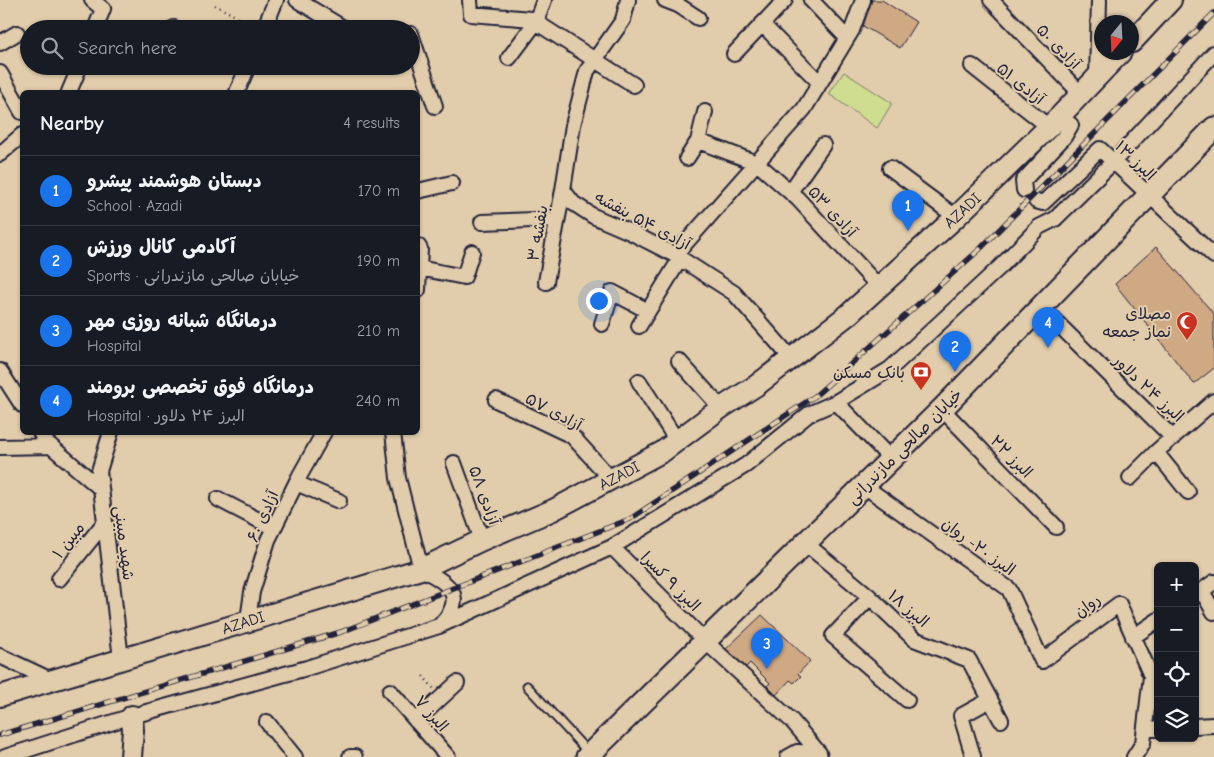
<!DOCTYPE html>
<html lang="en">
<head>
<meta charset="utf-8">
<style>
	:root { --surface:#171b24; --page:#20242c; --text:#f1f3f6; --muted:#9ea1a6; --line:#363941; --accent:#1a73e8 }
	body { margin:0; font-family:"Comic Neue","Playpen Sans Arabic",sans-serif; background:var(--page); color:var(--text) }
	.controls { position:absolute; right:15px; bottom:15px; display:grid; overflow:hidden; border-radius:8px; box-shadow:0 1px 4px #0004 }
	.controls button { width:45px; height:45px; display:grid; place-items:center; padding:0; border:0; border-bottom:1px solid var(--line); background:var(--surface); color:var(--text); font:25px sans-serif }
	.compass { position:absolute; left:1094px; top:15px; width:45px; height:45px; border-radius:50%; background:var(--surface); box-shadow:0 1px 4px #0004; rotate:198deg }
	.you { position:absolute; left:598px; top:300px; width:18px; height:18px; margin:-12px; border:4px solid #fff; border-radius:50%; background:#1a73e8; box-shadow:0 0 0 8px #1a73e833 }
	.badge { display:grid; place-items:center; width:32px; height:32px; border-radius:50%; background:var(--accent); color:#fff; font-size:16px; font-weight:700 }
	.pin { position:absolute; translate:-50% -41px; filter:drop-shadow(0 1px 2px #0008) }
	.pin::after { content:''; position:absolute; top:26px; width:18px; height:15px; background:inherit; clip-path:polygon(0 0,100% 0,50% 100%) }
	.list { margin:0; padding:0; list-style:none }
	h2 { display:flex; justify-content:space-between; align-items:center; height:65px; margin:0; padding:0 20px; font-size:21px }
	h2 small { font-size:16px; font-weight:400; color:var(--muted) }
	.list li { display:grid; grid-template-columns:32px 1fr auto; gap:15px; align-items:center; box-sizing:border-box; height:70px; padding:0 20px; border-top:1px solid var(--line) }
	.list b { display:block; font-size:19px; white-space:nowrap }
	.list p { margin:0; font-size:16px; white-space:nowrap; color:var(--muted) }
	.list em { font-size:16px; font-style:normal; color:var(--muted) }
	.icon { flex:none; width:28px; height:28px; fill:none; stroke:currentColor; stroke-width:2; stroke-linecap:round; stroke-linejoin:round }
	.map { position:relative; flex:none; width:1214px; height:757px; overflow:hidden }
	.search { position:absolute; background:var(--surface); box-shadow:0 1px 4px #0004; left:20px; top:20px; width:400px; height:55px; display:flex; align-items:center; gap:12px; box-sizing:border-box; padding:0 18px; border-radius:28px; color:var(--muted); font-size:19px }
	.panel { position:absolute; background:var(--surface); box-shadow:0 1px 4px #0004; left:20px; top:90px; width:400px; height:345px; border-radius:8px }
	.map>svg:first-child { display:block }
	.green { fill:#cfdd91; stroke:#788066 }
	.building { fill:#cfa884; stroke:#22223b }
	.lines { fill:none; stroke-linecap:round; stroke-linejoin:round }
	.lane-casing { stroke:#22223b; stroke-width:11 }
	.street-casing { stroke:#22223b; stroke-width:18 }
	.secondary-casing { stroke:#22223b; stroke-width:24 }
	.primary-casing { stroke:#22223b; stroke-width:25 }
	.path { stroke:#22223b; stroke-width:2.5; stroke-dasharray:1 4; stroke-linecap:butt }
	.lane { stroke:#e1ccab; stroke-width:7 }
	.street { stroke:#e1ccab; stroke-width:14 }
	.secondary { stroke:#e1ccab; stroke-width:20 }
	.primary { stroke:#e1ccab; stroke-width:21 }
	.rail-casing { stroke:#22223b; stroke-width:5.5 }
	.rail { stroke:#e1ccab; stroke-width:4; stroke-dasharray:11; stroke-linecap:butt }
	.labels { text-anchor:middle; stroke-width:4; stroke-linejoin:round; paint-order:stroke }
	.street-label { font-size:16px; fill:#22223b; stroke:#e1ccab }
	.poi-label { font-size:16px; fill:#22223b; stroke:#e1ccab; text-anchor:end }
</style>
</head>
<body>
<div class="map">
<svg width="1214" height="757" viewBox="0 0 1214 757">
	<rect width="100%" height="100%" fill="#e1ccab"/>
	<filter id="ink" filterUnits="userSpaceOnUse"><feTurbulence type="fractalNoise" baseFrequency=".02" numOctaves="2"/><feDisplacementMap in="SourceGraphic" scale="10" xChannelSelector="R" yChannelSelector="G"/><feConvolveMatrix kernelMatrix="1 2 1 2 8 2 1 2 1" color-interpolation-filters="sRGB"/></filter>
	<g filter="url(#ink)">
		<path class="green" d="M844,72L892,103L877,128L829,94Z"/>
		<path class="building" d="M872,0H882L916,22L900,48L863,26Z
			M1156,247L1214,314V368L1194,384L1115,284Z
			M762,615L810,661L798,674L801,676L794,683L790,680L776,695L767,686L770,683L750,663L746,667L726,649Z"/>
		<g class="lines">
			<g class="lane-casing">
				<path id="lane" d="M527,686L588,752"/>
			</g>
			<g class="street-casing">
				<path id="street" d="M92,0L103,9L95,29
					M297,0L345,29
					M470,0L471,14L531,19L634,85
					M628,0L623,20L587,71L573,125L563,190L573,203L593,216L630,232L675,255L734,293L791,358
					M665,0L678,5L698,18
					M811,0L847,38
					M991,0L1081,94
					M762,24L820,83
					M174,28L176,29
					M264,29L276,0
					M411,34L435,106
					M0,43L17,33
					M734,54L785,0
					M509,58L536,22L544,0
					M972,66L1049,127
					M0,73L22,112
					M1097,78L1099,0
					M69,92L80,66
					M237,92L248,66
					M698,141L705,112
					M0,154L22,135
					M687,158L698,141L757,163L798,199L879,287
					M890,168L956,217
					M1024,190L1023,181L1064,137L1071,125L1060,116
					M418,191L452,183
					M790,192L823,145
					M1036,201L1043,203L1100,149L1214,256
					M482,222L557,219
					M418,246L420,249L418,290
					M675,255L804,109L852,30L863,0
					M419,268L464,277L472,252
					M546,282L563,190
					M1041,307L1173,438
					M602,324L612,292L648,311
					M639,326L680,259
					M679,361L721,408
					M0,371L22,405
					M639,381L677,441
					M496,400L572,436L611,479
					M836,402L891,459
					M942,409L1056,527
					M40,432L45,441L101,489
					M111,432L99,471L121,659
					M393,432L398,478L421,569C448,582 468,596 441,624
					M0,447L51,446
					M1156,452L1188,492
					M454,463L482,540
					M1130,478L1156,452L1214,401
					M296,483L339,501
					M864,486L1009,589L1042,661L1119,604L1151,676L1143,743L1134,757
					M218,499L274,528
					M805,543L870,597L914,639L969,660L1001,720
					M612,547L705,641L792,721L819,753L818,757
					M59,579L105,522
					M1202,591L1214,612
					M1196,595L1214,582
					M870,597L833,636L907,700
					M248,620L252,592L268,540L299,477L324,432
					M1133,637L1158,620
					M0,656L51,680
					M390,691L448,757
					M416,721L457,683
					M267,722L295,757
					M1195,726L1213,725
					M1145,729H1158
					M973,756L961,716L990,700
					M5,757L132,716L307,668L439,626L612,547L746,465L809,414L836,402L890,369L1000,267L1039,227L1055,219L1113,162L1214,53
					M350,757H355
					M788,757L797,752L819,753L820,757"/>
			</g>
			<g class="secondary-casing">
				<path id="secondary" d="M1132,42L1171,0
					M0,696L421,569L482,540L553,510L662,452L721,408L757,385L849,314L956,217L1060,116L1121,52
					M131,757L133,730L132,716"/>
			</g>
			<g class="primary-casing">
				<path id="primary" d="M587,757L942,409L1214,128"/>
			</g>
			<path class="path" d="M215,5L252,25
				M423,676L434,689"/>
			<use href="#lane" class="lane"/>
			<use href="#street" class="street"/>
			<use href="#secondary" class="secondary"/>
			<use href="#primary" class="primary"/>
			<g class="rail-casing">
				<path id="rail" d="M0,735L341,632L630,519L815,396L979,250L1214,13"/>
			</g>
			<use href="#rail" class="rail"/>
		</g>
	</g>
	<defs>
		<g id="mosque-pin" transform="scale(1.125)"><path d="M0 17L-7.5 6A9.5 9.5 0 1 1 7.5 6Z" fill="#c8321e" stroke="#e1ccab"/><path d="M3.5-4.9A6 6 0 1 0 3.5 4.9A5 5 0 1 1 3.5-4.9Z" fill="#fff"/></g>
		<g id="bank-pin" transform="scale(1.125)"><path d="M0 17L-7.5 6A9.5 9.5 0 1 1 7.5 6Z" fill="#c8321e" stroke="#e1ccab"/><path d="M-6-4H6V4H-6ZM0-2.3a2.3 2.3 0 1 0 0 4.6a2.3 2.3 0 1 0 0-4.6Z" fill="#fff"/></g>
	</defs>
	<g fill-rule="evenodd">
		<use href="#mosque-pin" x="1187" y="322"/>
		<use href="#bank-pin" x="921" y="372"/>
	</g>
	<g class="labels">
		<g class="street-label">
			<text transform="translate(1059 46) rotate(46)" y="6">آزادی ۵۰</text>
			<text transform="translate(1021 83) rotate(39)" y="6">آزادی ۵۱</text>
			<text transform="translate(1136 160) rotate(44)" y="6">البرز ۱۳</text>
			<text transform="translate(962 210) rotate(-43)" y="6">AZADI</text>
			<text transform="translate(833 211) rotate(47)" y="6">آزادی ۵۳</text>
			<text transform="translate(643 220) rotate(28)" y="6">آزادی ۵۴ بنفشه</text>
			<text transform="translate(537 233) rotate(-80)" y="6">بنفشه ۳</text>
			<text transform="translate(1149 388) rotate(43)" y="6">البرز ۲۴ دلاور</text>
			<text transform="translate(554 411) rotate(28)" y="6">آزادی ۵۷</text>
			<text transform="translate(904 446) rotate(-45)" y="6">خیابان صالحی مازندرانی</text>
			<text transform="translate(1012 456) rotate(46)" y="6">البرز ۲۲</text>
			<text transform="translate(619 475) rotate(-28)" y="6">AZADI</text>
			<text transform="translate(485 495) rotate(70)" y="6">آزادی ۵۸</text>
			<text transform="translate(262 516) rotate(-66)" y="6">آزادی ۶۰</text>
			<text transform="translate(68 540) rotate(-52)" y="6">مبین ۱</text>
			<text transform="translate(125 543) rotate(83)" y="6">شهید مبینی</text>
			<text transform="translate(979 546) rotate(36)" y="6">البرز ۲۰- روان</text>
			<text transform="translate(671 581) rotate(45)" y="6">البرز ۹ کسرا</text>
			<text transform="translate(1087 605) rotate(-37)" y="6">روان</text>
			<text transform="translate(909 608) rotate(41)" y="6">البرز ۱۸</text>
			<text transform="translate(243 622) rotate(-18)" y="6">AZADI</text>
			<text transform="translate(432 713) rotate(49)" y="6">البرز ۷</text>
		</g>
		<g class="poi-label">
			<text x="1171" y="319">مصلای<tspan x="1171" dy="18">نماز جمعه</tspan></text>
			<text x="905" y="378">بانک مسکن</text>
		</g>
	</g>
</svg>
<div class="controls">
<button>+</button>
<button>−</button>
<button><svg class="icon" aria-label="locate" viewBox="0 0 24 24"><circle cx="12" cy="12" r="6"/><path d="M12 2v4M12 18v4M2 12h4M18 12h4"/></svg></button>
<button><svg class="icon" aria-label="layers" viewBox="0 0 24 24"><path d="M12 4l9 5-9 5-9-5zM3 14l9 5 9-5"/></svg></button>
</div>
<svg class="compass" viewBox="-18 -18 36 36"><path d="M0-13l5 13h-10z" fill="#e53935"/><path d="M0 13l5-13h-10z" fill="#9ea1a6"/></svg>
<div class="you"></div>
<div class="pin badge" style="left:908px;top:231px">1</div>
<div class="pin badge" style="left:955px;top:372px">2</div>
<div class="pin badge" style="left:767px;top:669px">3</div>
<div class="pin badge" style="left:1048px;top:348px">4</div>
<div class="search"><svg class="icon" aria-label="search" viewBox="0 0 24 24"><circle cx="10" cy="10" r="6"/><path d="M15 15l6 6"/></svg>Search here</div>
<section class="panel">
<h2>Nearby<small>4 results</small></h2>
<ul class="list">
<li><span class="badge">1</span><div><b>دبستان هوشمند پیشرو</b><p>School · Azadi</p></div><em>170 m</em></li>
<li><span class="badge">2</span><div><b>آکادمی کانال ورزش</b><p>Sports · خیابان صالحی مازندرانی</p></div><em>190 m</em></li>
<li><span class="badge">3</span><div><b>درمانگاه شبانه روزی مهر</b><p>Hospital</p></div><em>210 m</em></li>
<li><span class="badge">4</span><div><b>درمانگاه فوق تخصصی برومند</b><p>Hospital · البرز ۲۴ دلاور</p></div><em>240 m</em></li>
</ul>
</section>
</div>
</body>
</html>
